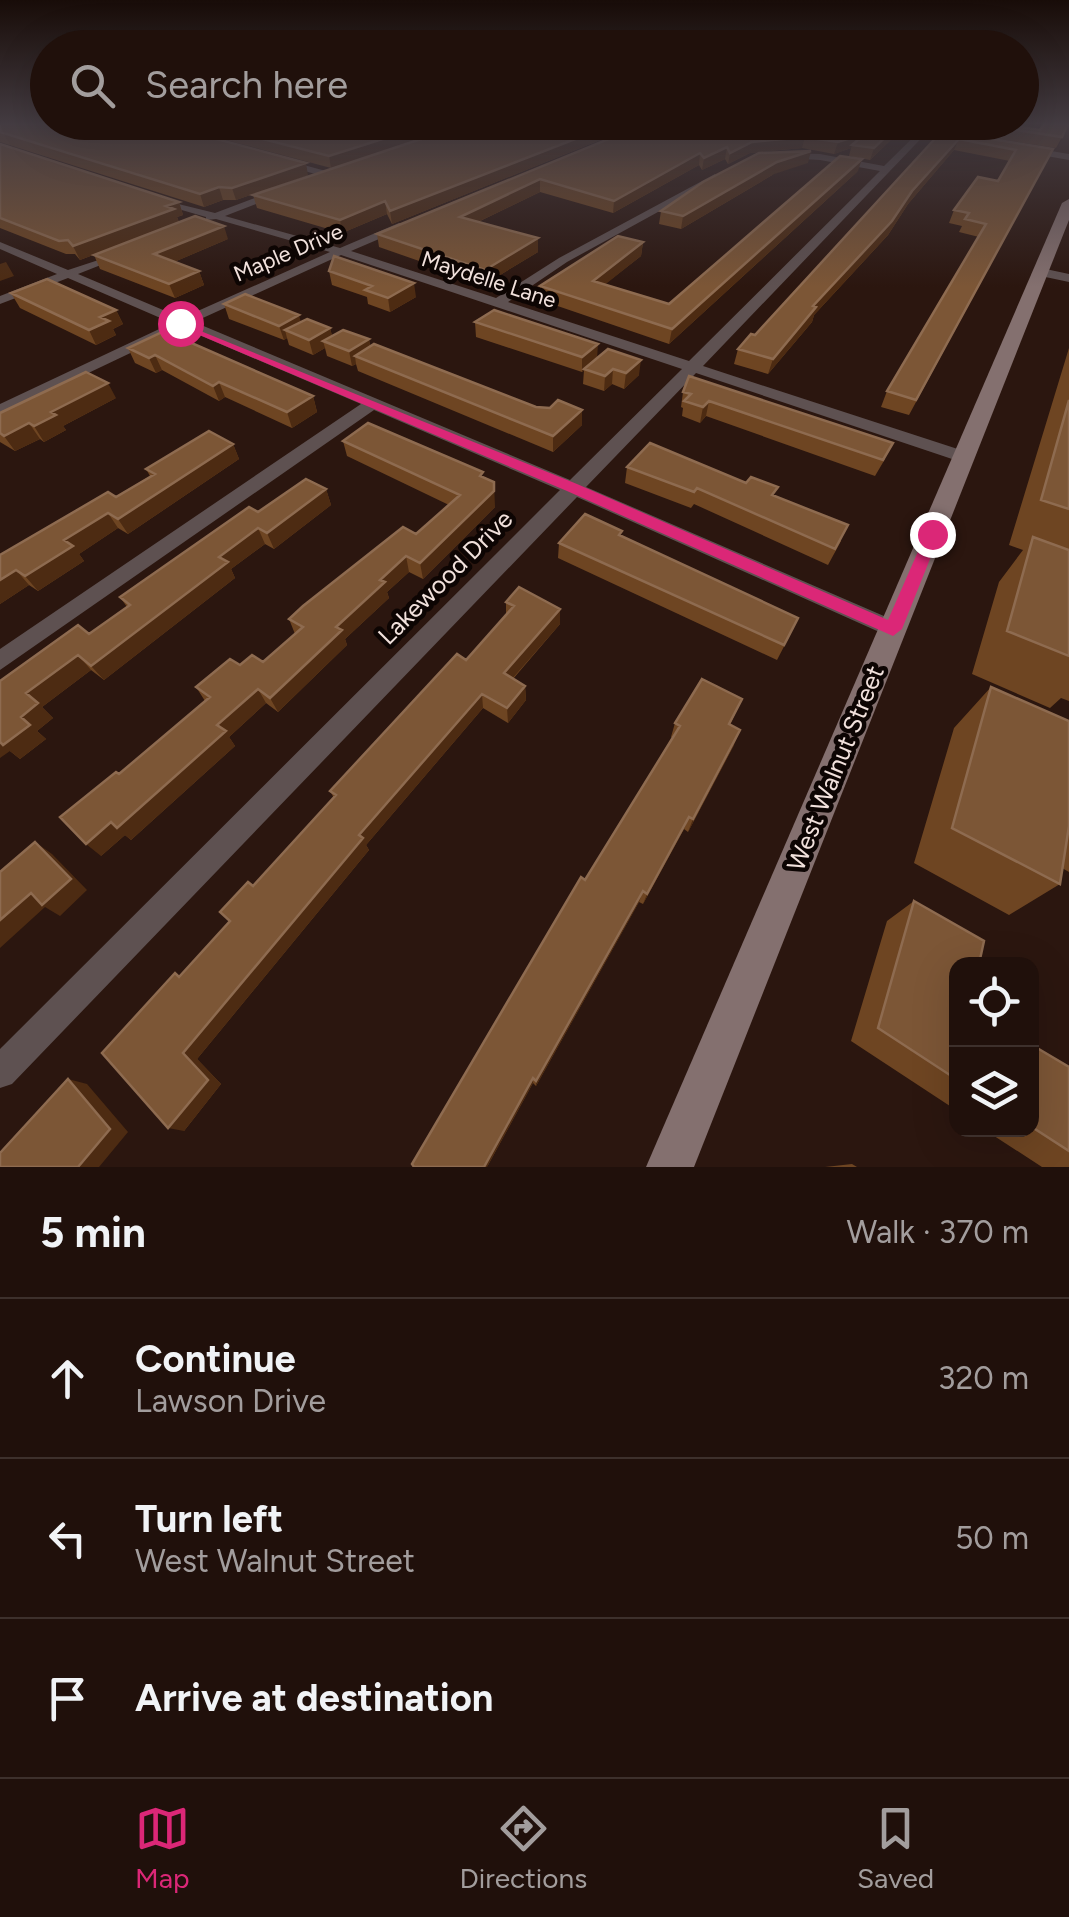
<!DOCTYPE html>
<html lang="en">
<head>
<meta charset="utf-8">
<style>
	:root { --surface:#20100b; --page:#2d1e19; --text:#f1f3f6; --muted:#a29d9d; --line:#3d302c; --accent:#db2777 }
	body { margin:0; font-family:Figtree,sans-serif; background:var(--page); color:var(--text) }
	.controls { position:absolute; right:30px; bottom:30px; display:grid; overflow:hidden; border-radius:20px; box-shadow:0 10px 40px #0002 }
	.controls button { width:90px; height:90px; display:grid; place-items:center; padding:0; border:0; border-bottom:2px solid var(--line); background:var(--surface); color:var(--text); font:50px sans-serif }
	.stop { position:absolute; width:30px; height:30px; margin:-22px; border:8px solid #db2777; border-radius:50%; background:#fff }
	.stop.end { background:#db2777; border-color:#fff; box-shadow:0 2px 10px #0008 }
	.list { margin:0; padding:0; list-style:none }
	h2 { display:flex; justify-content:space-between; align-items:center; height:130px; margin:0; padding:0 40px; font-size:42px }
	h2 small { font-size:32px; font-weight:400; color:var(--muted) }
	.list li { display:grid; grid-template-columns:65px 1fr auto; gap:30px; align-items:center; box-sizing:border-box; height:160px; padding:0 40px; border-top:2px solid var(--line) }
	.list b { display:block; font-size:38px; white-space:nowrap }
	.list p { margin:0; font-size:32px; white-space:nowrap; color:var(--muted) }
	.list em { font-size:32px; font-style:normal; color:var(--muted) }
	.icon { flex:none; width:55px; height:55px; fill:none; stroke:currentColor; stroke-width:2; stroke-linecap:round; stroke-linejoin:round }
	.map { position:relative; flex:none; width:1069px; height:1167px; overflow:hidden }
	.search { position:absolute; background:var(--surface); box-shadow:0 10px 40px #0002; left:30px; right:30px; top:30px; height:110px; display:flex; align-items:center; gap:25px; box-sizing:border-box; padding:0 35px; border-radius:55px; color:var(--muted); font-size:38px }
	.sheet { height:610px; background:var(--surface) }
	nav { display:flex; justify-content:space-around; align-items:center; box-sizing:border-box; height:140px; border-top:2px solid var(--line); background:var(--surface); font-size:28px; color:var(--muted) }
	nav a { display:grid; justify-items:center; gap:5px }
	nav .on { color:var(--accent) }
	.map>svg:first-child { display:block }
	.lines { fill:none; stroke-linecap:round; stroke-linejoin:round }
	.minor { fill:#5e5151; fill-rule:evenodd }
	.tertiary { fill:#5e5151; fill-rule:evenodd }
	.secondary { fill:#84706f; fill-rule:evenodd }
	.wall { fill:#6e4522 }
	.shaded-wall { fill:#4d2b12 }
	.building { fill:#7c5636; stroke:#8e6b50; stroke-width:2.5 }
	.route { fill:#db2777 }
	.labels { text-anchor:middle; stroke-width:9; stroke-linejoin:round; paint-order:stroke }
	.far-street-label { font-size:22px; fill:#f1e1dc; stroke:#0d0503 }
	.street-label { font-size:25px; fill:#f1e1dc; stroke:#0d0503 }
</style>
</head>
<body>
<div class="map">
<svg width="1069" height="1167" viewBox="0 0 1069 1167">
	<rect width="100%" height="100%" fill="#2b160f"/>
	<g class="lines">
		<path class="minor" d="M567,124H580L625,135L621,137Z
			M927,124H935L703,366L970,453V461H958L696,373L586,487L900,623L904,629L900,635H886L577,497L12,1084L0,1088V1049L560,490L374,410L0,670V649L361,404L183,328L0,415V404L172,323L68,278L0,304V296L57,274L0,249V242L68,270L126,251V255L78,274L182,318L330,252L216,219L206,220V217L154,202V198L215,213L281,188L284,193L225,216L340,248L399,223H407V227L351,251L496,298L559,258L715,174L718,179L567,262L508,302L689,361L880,171L820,160L785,158L782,153L820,154L884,166ZM341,255L682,369L570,480L194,322Z
			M1027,147L1069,154V160L1024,152Z
			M282,159L333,173L335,175L330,178L279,164Z"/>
		<path class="tertiary" d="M1041,268L1069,274V282L1036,275V269Z"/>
		<path class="secondary" d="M1069,199V220L694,1167H646L1062,203Z"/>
	</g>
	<path class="wall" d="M0,124L308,175L236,200H223L204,207L0,142Z
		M166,124H464L331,168Z
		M466,124H640L624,130L606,127L605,138L392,224L387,214L342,233L257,208L253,195Z
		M645,124H908H899L896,135L870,160L849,156L851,148L834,154L802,148L750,153L728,164L725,159L702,170L699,165L613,213L540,192L478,222L538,238V252L485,284L379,247L377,234Z
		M951,124H999L1040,130L1067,128L1056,148L949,131Z
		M942,131L1053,149L909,415L881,407L887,391L979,237L959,232L962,226L949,223L954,210L998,181L1010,161L954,150L908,204L888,235L814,315L812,322L768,374L734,364L738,349L755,335Z
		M0,144L179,202L183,215L177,217L179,222L80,260L75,254H66L0,228Z
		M808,163L774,174L681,229L659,224L661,211Z
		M858,171L669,344L540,300V286L643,242L641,256L605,284L669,304Z
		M228,239L174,262L199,271L204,285L175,298L100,269L94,255Z
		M329,271L416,297L390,312L368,304L367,297L332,285Z
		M11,293L116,310L123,324L113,329L116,335L96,345L20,308Z
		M224,304L330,328L332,336L369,339L370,346L536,407L582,410V425L553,452L358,371L356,364L352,366L327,356L325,348L313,355L289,345L287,338L284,340L229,319Z
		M475,322L597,357L639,375L624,389L612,384L604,391L583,384L584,370L582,372L476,337Z
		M128,348L313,396L317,412L292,428L225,397L219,401L162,370L156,373L135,363Z
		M1069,348V701L1061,698L1050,708L972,674L999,582L1023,550L1009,545Z
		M683,392L885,459L875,476L706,416L700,423L682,416L683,408L681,407Z
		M116,398L63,426L66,430L44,442L40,439L15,451L0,442V413Z
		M343,441L484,477L495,507L423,579L409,572L387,592L389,598L345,639L347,645L278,712L266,703L229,737L235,746L131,840L125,835L101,856L119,774L205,701L196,687L240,665L263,662L295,634L289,619L416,534L449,505L347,456Z
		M233,444L239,459L128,534L118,528L79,554L84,561L38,591L29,585L0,604V555L116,497L150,476L146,469Z
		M627,467L775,496L841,541L828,565L694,504L691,508L625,483Z
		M326,489L331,505L274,549L265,544L231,569L235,578L104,680L91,670L42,707L53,718L37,731L46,739L20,759L10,751L89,634L127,607L120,597L258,512Z
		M622,536L791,633L777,660L558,558L559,543Z
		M506,602L560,609V624L513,679L525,686L526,700L508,723L483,708L366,845L369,850L197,1059L221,1084L184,1131L180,976L230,921L253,886L334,798L330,791L466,660L506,615Z
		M991,687L1069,721V872L1062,868L1060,884L1009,915L914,863L954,728Z
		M742,699L730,725L734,745L688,832L684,829L643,904L639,902L536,1086L533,1083L487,1167L585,880L672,738L671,737L675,723Z
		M914,901L956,964V1110L851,1041L887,921Z
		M1032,1045L1069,1067V1167H1042L985,1130H1032Z
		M852,1164L857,1167H825Z"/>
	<path class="shaded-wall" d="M430,124H464L331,168L329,156Z
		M624,124H640L624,130Z
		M899,124L896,135L870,160L874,148Z
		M606,127L605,138L392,224L390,211Z
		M866,133L852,145L851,148L834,154L838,142Z
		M805,137L802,148L750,153L728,164L730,153L752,142Z
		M959,139L954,150L908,204L888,235L814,315L812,322L768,374L773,359L813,306Z
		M727,147L725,159L702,170L704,158Z
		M811,151L808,163L774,174L681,229L683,216L777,162Z
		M700,153L699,165L613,213L614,201Z
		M862,159L858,171L669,344L672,329Z
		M306,163L308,175L236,200L232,188Z
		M540,179V192L461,230L460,217Z
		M219,187L223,200L204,207L200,194Z
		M385,201L387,214L342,233L340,220Z
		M179,202L183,215L177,217L179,222L80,260L73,246Z
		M224,226L228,239L160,268L154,254Z
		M538,238V252L485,284V270Z
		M643,242L641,256L592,295L593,281Z
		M6,262L14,276L0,281V264Z
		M199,271L204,285L175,298L169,284Z
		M414,283L416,297L390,312L388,298Z
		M116,310L123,324L113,329L116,335L96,345L89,330L100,317Z
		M299,315L303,330H285L287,338L284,340L279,326Z
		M330,328L334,343L323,341L325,348L313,355L309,340Z
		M369,339L371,354L355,356L356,364L352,366L349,351Z
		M598,344L597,359L582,372V357Z
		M155,355L162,370L156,373L149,358Z
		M641,360L639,375L624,389L626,373Z
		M613,369L612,384L604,391L605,376Z
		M219,382L225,397L219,401L213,386Z
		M108,383L116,398L63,426L66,430L44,442L34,426L51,412Z
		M313,396L317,412L292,428L287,412Z
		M709,401L706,416L700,423L703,407Z
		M582,410V425L553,452V436Z
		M29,423L40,439L15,451L4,436Z
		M233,444L239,459L128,534L118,519Z
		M494,482L495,507L423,579L420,563Z
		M326,489L331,505L274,549L267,533Z
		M108,513L118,528L79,554L84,561L38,591L25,576L64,540Z
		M258,528L265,544L231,569L235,578L104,680L91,666L219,557Z
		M406,556L409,572L387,592L389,598L345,639L347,645L278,712L270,698L380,580Z
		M16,570L29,585L0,604V580Z
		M560,609V624L504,688V673Z
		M78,655L91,670L42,707L53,718L37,731L46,739L20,759L10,751L0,758V741L26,693Z
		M525,686L526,700L508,723L507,708Z
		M258,689L266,703L229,737L235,746L131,840L125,835L101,856L86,844Z
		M482,694L483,708L366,845L369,850L197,1059L221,1084L184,1131L168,1128L183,1053L359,835Z
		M740,730L734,745L688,832L693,819Z
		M689,817L684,829L643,904L647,894Z
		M35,842L52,854L87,890L60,916L45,907L0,948V920L31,893Z
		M643,891L639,902L536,1086V1081Z
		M533,1078V1083L487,1167H484Z
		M68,1079L87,1084L128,1132L99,1167H78Z"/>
	<path class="building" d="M0,124H161L306,163L232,188L219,187L200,194L0,132Z
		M204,124H430L329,156Z
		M466,124H594L606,127L390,211L385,201L340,220L253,195Z
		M645,124H899L874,148L852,145L866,133L838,142L805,137L752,142L730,153L727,147L704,158L700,153L614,201L540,179L460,217L538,238L485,270L377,234Z
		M978,124H999L1040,130L1044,124H1068L1062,137Z
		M942,131L1053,149L916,400L887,391L986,224L965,219L969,213L954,210L978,177L998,181L1016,150L959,139L912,191L892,221L813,306L816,307L773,359L738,349L751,334L755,335Z
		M0,144L179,202L166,206L174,209L73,246L68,240L59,241L0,218Z
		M811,151L777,162L683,216L661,211L703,182L759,153Z
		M840,156L862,159L672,329L540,286L618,236L643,242L593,281L669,304Z
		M195,216L224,226L154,254L199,271L169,284L94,255Z
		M334,256L414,283L388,298L365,290L372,286L329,271Z
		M47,279L116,310L100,317L109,321L89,330L11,293Z
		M245,294L299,315L279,326L224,304Z
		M494,310L598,344L582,357L475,322Z
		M307,319L330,328L309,340L285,330Z
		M343,330L369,339L349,351L323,341Z
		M164,331L313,396L287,412L219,382L213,386L155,355L149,358L128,348Z
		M374,344L536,407L550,408L558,400L582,410L553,436L355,356Z
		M608,349L641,360L626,373L613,369L605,376L584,369Z
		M86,372L108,383L51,412L56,415L34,426L29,423L4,436L0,433V413Z
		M689,376L893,443L883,460L709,401L703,407L684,401L691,394L683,392Z
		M1069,400V509L1041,500Z
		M368,423L483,472L480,476L494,482V491L420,563L406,556L380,580L385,582L336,627L342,630L270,698L258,689L217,725L226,731L117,828L111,822L86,844L60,817L116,772L119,774L210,697L196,687L230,659L240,665L252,655L263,662L303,627L289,619L303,606L403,527L416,534L460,495L343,441Z
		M209,431L233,444L118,519L108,513L64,540L73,546L25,576L16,570L0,580V555L108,492L116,497L155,474L146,469Z
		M650,443L746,483L751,477L778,487L772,495L848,525L835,549L697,488L694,492L627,467Z
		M306,479L326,489L267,533L258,528L219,557L228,562L91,666L78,655L26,693L38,703L21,717L30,725L3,745L0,742V681L78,625L89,634L130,605L120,597L249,507L258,512Z
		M585,514L622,531L619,535L798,618L784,645L559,543Z
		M1033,537L1069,550V656L1007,631Z
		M519,587L560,609L504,673L525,686L507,708L482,694L359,835L363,838L183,1053L208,1080L168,1128L102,1053L175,973L179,977L230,921L220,912L248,882L253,886L336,795L330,791L457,654L466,660L514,606L506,602Z
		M702,679L742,699L729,724L740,730L693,819L689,817L647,894L643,891L536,1081L533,1078L484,1167H414L412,1164L581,877L585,880L680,726L675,723Z
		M991,687L1069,721V826L1060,884L952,828Z
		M35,842L71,879L42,905L31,893L0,920V872Z
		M914,901L984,941L979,964H956V1079L878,1028Z
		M1032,1045L1069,1067V1151L1032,1127Z
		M68,1079L110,1129L78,1167H0V1153Z"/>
	<linearGradient id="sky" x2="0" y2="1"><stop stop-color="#180c08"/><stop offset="0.43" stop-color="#443c42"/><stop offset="1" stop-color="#443c42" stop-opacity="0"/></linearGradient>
	<rect width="1069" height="287" fill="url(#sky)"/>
	<path class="route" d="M176,321L577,484L888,620L927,531L940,534L902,629L893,636L567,491L176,325Z"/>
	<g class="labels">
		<g class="far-street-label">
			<text transform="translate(288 252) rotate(-23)" y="8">Maple Drive</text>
			<text transform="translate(489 279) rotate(18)" y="8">Maydelle Lane</text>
		</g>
		<g class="street-label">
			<text transform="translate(445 577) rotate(-45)" y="9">Lakewood Drive</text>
			<text transform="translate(835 768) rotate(-68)" y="9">West Walnut Street</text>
		</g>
	</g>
</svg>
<div class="controls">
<button><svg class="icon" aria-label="locate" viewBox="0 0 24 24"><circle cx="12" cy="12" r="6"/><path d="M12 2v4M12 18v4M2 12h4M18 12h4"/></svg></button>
<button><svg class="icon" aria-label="layers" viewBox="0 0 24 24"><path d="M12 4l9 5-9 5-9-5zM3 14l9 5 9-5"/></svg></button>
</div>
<div class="stop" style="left:180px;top:323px"></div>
<div class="stop end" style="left:932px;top:534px"></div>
<div class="search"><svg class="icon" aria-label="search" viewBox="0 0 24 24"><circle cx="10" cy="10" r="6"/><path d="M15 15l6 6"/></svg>Search here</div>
</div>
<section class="sheet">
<h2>5 min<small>Walk · 370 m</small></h2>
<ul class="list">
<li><svg class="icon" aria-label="ahead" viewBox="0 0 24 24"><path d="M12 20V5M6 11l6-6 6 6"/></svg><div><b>Continue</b><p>Lawson Drive</p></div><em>320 m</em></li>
<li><svg class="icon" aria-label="left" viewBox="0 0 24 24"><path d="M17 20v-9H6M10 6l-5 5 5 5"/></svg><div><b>Turn left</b><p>West Walnut Street</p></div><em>50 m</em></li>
<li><svg class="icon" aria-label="arrive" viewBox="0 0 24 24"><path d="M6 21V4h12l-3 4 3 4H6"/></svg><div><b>Arrive at destination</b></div></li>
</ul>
</section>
<nav>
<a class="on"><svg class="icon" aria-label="map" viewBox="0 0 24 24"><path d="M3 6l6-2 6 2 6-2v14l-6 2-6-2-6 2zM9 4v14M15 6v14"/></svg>Map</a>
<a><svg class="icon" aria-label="directions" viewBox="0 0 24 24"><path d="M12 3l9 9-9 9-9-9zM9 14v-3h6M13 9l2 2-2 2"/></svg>Directions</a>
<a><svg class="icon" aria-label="saved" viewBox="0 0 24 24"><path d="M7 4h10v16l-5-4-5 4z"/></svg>Saved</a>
</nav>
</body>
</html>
